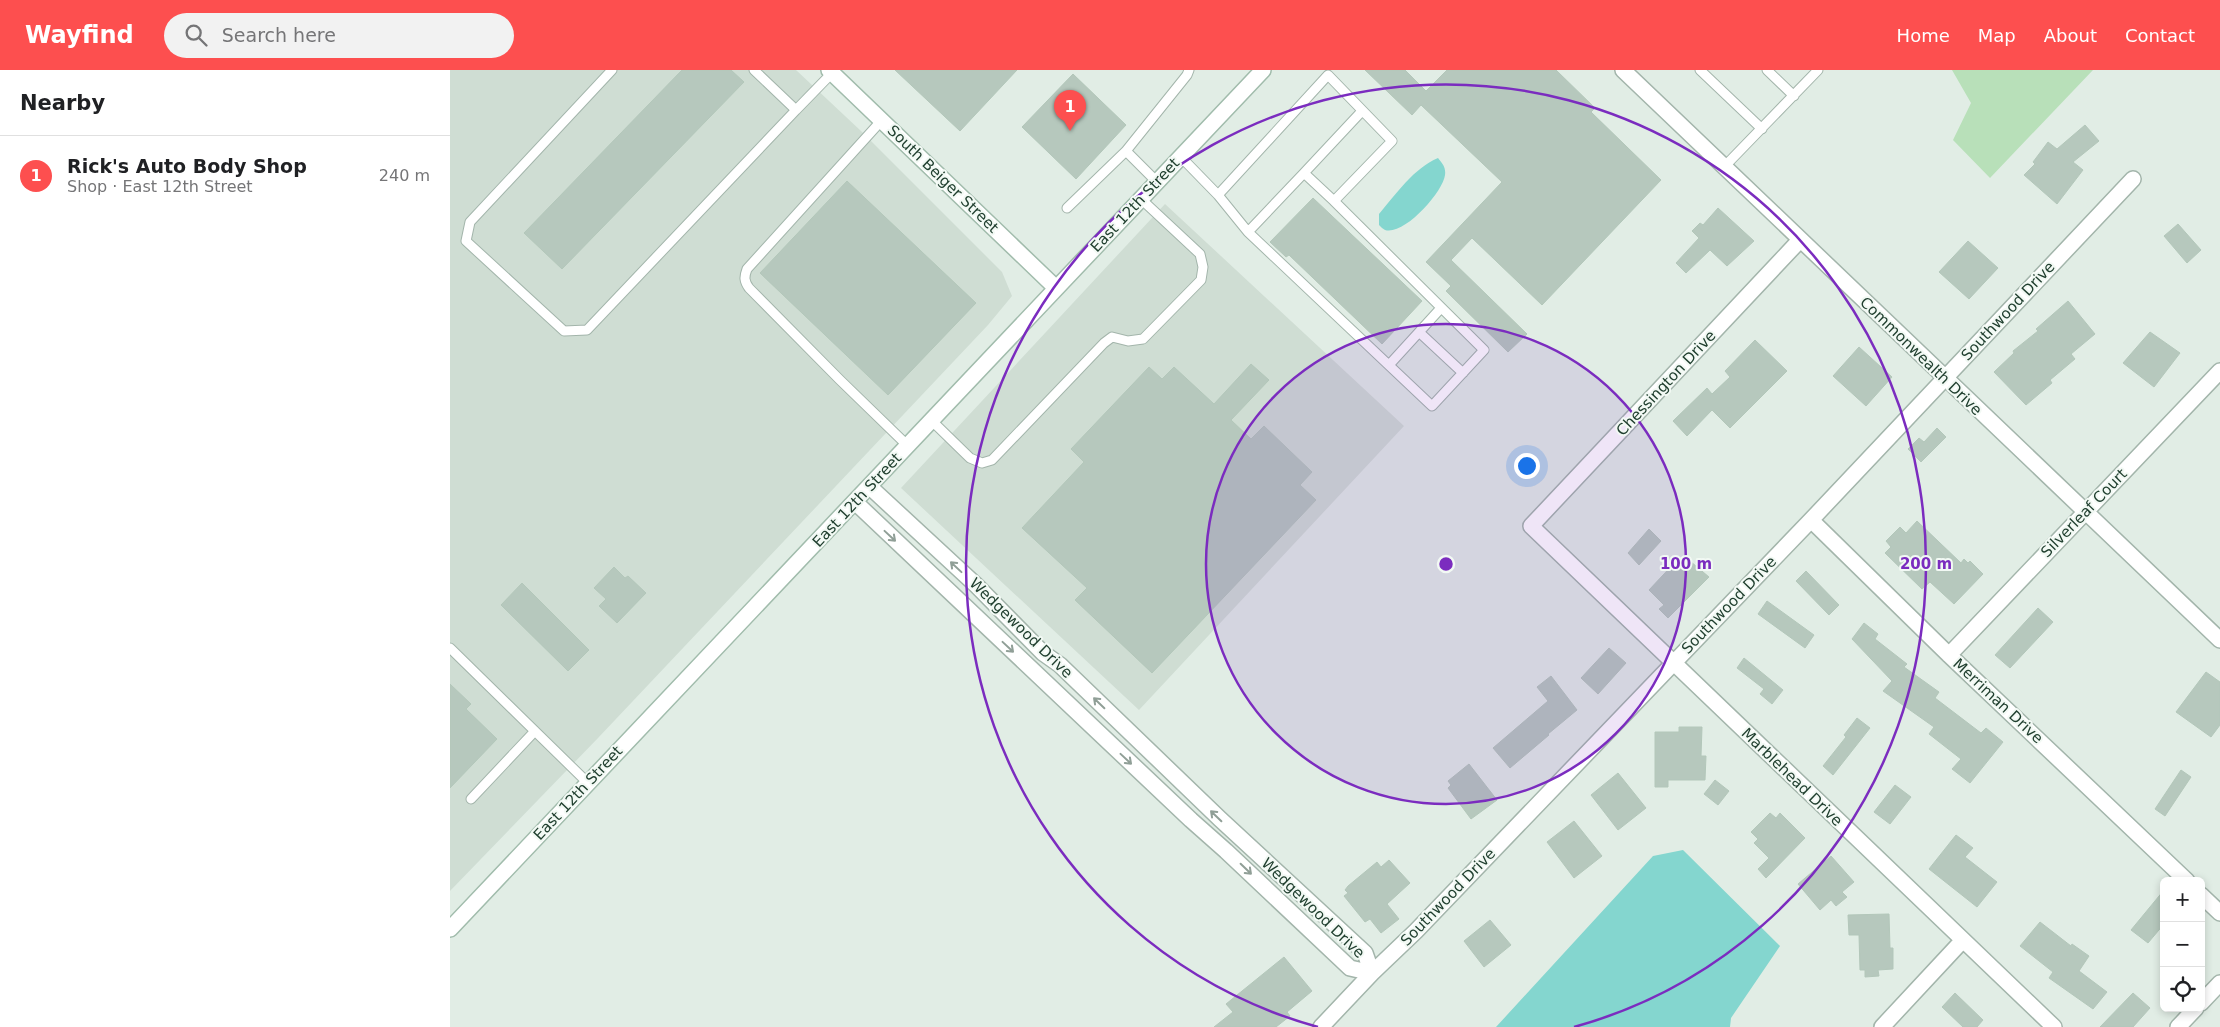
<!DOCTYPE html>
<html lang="en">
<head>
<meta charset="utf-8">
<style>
	:root { --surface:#fff; --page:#f2f2f2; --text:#202124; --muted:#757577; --line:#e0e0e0; --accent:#fd4f4f }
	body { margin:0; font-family:"DejaVu Sans",sans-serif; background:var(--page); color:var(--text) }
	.controls { position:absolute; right:15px; bottom:15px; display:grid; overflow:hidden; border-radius:8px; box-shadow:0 2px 8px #0003 }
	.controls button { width:45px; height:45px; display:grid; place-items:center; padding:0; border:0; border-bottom:1px solid var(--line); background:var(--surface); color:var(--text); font:25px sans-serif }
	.you { position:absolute; left:1076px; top:395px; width:18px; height:18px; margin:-12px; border:4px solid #fff; border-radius:50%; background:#1a73e8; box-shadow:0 0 0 8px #1a73e833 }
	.badge { display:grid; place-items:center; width:32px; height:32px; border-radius:50%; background:var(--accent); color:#fff; font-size:16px; font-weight:700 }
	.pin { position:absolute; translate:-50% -41px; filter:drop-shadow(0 1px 2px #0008) }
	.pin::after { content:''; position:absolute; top:26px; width:18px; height:15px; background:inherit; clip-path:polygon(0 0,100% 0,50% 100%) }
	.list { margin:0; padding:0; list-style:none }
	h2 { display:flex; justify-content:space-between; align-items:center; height:65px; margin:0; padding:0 20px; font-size:21px }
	h2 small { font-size:16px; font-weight:400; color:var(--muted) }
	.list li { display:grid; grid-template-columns:32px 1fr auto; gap:15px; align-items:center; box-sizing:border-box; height:80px; padding:0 20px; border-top:1px solid var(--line) }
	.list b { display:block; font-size:19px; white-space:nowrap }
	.list p { margin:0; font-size:16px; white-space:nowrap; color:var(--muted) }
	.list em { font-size:16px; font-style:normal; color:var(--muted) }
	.icon { flex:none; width:28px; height:28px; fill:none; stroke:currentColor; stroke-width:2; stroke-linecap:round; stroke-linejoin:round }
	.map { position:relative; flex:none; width:1770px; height:957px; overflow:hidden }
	header { display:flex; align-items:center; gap:30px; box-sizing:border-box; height:70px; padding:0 25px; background:var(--accent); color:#fff }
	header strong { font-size:24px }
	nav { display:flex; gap:28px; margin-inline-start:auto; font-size:18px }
	.search { width:350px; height:45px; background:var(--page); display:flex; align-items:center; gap:12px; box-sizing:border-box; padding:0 18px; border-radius:28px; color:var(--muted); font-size:19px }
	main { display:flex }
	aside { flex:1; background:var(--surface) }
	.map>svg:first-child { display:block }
	.built { fill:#cfddd3 }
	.green { fill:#b8e0b9 }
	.water { fill:#84d6cf }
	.building { fill:#b6c8bd; stroke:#b3c7ba }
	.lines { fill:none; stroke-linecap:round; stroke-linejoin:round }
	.lane-casing { stroke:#a3b5ab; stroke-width:11 }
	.street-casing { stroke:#a3b5ab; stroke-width:18 }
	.secondary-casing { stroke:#a1bcac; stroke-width:18 }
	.lane { stroke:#fff; stroke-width:9 }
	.street { stroke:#fff; stroke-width:15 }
	.secondary { stroke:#fff; stroke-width:15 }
	.oneway { stroke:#909f97 }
	.ring { fill:none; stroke:#7b2cbf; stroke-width:2.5 }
	.labels { text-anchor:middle; stroke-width:4; stroke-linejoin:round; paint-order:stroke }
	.street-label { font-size:15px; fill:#203f2f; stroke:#f2f9f4 }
	.centre { fill:#7b2cbf; stroke:#f2f9f4; stroke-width:2.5 }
	.ring-label { font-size:15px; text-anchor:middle; font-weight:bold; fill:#7b2cbf; stroke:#f2f9f4; stroke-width:4; stroke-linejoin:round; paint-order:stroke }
</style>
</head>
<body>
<header>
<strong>Wayfind</strong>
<div class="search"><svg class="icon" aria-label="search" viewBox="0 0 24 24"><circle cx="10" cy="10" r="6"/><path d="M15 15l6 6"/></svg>Search here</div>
<nav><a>Home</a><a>Map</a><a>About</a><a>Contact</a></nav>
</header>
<main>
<aside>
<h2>Nearby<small></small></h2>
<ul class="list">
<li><span class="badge">1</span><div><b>Rick's Auto Body Shop</b><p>Shop · East 12th Street</p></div><em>240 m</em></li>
</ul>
</aside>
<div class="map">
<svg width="1770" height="957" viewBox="0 0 1770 957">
	<rect width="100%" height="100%" fill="#e1ede5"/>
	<path class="built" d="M0,0H346L411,61L552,202L562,226L538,255L148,668L0,821Z
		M715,134L954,356L689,640L451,418Z"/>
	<path class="green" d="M1502,0H1643L1540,108L1503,70L1521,33Z"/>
	<path class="water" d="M988,88C993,94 996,98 995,105C993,122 954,166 935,160C933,159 931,157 929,155V144C946,124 964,98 988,88Z
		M1233,780L1330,876L1281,948L1280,957H1046L1203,786Z"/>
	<path class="building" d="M232,0H281L294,12L112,199L74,163Z
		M445,0H567L510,61Z
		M915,0H955L976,21L997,0H1106L1145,38L1141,42L1211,110L1092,235L1022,168L1001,190L1077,264L1058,282L996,221L1001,216L976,192L1052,112L971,35L962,45Z
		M623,4L676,55L626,109L572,57Z
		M1635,55L1649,71L1623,92L1633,100L1607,134L1574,105L1585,94L1583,92L1598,72L1607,79Z
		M397,111L526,233L438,325L310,203Z
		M863,128L972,231L932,274L839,185L836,187L820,172Z
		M1268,138L1304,171L1277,196L1260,180L1236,203L1226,193L1249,168L1242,161L1250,153L1253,155Z
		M1728,154L1751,180L1737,193L1714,166Z
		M1518,171L1548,198L1519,229L1489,202Z
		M1618,231L1645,264L1621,284L1625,289L1600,310L1602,313L1576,335L1544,302L1564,283L1563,281L1588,261L1586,259Z
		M1700,262L1730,283L1704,317L1673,293Z
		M1305,270L1337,301L1280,358L1262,340L1237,366L1223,351L1257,318L1262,324L1280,307L1275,301Z
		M1409,277L1442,307L1416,336L1383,306Z
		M801,294L819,310L781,350L801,369L814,356L862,402L850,415L866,430L702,603L625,530L637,518L572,458L634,392L621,379L699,297L712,309L724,297L764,334Z
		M1487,358L1496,367L1471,392L1458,379L1469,368L1474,372Z
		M1467,451L1511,493L1514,489L1518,493L1520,491L1533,504L1504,534L1480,512L1472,519L1435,483L1441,477L1436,471L1450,457L1456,463Z
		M1199,459L1211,471L1189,495L1178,483Z
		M1234,486L1259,507L1218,548L1209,539L1214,535L1199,520L1228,489L1230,490Z
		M164,497L175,508L178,506L196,523L167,553L149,536L156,529L144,518Z
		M1356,501L1389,535L1379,545L1346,511Z
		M72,513L139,580L118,601L51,535Z
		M1317,531L1364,565L1355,578L1308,544Z
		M1588,538L1603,552L1560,598L1545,585Z
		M1414,553L1428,564L1425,569L1457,594L1454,597L1489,622L1485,628L1531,663L1536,658L1553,672L1520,713L1502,699L1511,689L1479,664L1484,657L1433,621L1442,611L1402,569Z
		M1159,578L1176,593L1148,624L1131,608Z
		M1294,588L1333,620L1322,634L1310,624L1314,619L1287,598Z
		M1756,602L1770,612V655L1761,667L1726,642Z
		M1101,606L1127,640L1098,664L1099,665L1060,698L1043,678L1098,631L1087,617Z
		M0,614L21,634L16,639L47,669L0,718Z
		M1407,648L1420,658L1383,705L1373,696L1396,667L1394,665Z
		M1229,657H1252L1251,686H1256L1255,710H1218V717H1205V662H1229Z
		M1019,694L1047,730L1021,749L998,718L1001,715L998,711Z
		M1731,700L1741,707L1715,746L1705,739Z
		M1168,703L1196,738L1168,760L1141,725Z
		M1265,710L1279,721L1268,735L1254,724Z
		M1445,715L1461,727L1440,754L1424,742Z
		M1320,743L1326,748L1330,743L1355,768L1316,808L1308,799L1319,788L1304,773L1308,769L1301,762Z
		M1124,751L1152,786L1124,808L1097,772Z
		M1506,765L1523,778L1515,787L1547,812L1527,837L1479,799Z
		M1381,786L1404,812L1392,822L1397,827L1386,836L1381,830L1370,840L1348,814Z
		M939,790L960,813L937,834L949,849L931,863L920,849L915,852L894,826L898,823L895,820L898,816L927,792L931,797Z
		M1714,820V854L1698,873L1681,860Z
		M1439,844L1440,878H1443V899L1428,900L1429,906L1415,907V900H1410L1409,865H1399L1398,845Z
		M1040,850L1061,875L1034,897L1014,871Z
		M1590,852L1621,876L1622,874L1639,886L1629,901L1657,922L1643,939L1599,908L1603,902L1570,876Z
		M834,887L862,921L837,942L840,946L826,957H764L783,942L776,934Z
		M1505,923L1533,950L1527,957H1513L1492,937Z
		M1683,923L1700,938L1683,957H1650Z"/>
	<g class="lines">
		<g class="lane-casing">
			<path id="lane" d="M162,0L20,152L16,171L114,261L137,260L346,40
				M304,0L346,40L382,3
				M1250,0L1312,59
				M1317,0L1344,26
				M432,50L297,199C294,207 294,211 299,218L390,310L458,376
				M676,81L737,5L739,0
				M731,87L768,125L878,5L942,71L884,131L854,103L912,41
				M1274,97L1368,0
				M768,125L798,162L854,103
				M617,138L676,81L707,112
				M798,162L982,336L1034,280L884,131
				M969,262L1013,303
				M939,295L991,238
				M482,351L520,388L532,393L542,390L654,273L662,267L678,271L693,269L751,210L753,197L750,184L691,129
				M0,578L138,713
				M21,729L85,661"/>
		</g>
		<g class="street-casing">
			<path id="street" d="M1173,0L1770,570
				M1350,170L1081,456L1604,957
				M420,417L526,515L593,583L610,595L770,749L915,883L922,903
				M405,432L741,750L776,781L900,898L922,903
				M1361,450L1499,585L1737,811
				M1499,585L1770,301
				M1751,825L1770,843
				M1751,933L1770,913
				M871,957L922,903L966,861L1361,450L1683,109
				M1432,957L1513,870
				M1728,957L1746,938"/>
		</g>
		<g class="secondary-casing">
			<path id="secondary" d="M379,0L606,218
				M0,859L813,0"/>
		</g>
		<use href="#lane" class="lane"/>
		<use href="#street" class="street"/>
		<use href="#secondary" class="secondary"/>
	</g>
	<defs><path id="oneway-shaft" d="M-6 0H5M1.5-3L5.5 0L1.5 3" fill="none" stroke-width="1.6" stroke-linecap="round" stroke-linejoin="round" transform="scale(1.25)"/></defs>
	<g class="oneway">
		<use href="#oneway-shaft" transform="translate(440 466) rotate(43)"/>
		<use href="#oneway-shaft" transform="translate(506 497) rotate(-137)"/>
		<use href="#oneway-shaft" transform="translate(558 577) rotate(43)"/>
		<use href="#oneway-shaft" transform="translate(649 633) rotate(-136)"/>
		<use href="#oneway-shaft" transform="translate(676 689) rotate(43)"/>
		<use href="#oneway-shaft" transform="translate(766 746) rotate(-136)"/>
		<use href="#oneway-shaft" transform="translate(796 799) rotate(44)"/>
	</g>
	<circle cx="996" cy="494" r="240" fill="#7b2cbf" fill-opacity=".12"/>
	<g class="ring">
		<circle cx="996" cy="494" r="240"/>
		<path d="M868 957A480 480 0 1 1 1124 957"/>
	</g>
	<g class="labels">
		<g class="street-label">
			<text transform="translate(493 109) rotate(44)" y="5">South Beiger Street</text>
			<text transform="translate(685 135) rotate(-47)" y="5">East 12th Street</text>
			<text transform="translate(1558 241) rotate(-47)" y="5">Southwood Drive</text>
			<text transform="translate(1471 286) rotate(44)" y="5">Commonwealth Drive</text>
			<text transform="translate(1216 313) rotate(-47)" y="5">Chessington Drive</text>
			<text transform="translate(407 430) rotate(-47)" y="5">East 12th Street</text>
			<text transform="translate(1634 443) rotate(-46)" y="5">Silverleaf Court</text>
			<text transform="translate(1279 535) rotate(-46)" y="5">Southwood Drive</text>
			<text transform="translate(571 558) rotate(44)" y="5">Wedgewood Drive</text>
			<text transform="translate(1548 631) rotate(43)" y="5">Merriman Drive</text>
			<text transform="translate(1342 707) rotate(44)" y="5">Marblehead Drive</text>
			<text transform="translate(128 723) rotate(-47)" y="5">East 12th Street</text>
			<text transform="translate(998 827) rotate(-46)" y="5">Southwood Drive</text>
			<text transform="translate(863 838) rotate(44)" y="5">Wedgewood Drive</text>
		</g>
	</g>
	<circle cx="996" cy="494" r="8" class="centre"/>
	<g class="ring-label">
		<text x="1236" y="499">100 m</text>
		<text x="1476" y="499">200 m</text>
	</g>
</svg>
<div class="controls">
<button>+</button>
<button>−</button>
<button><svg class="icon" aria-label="locate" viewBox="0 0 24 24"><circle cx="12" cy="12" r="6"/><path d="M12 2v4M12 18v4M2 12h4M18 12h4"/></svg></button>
</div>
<div class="you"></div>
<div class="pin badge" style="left:620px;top:61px">1</div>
</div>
</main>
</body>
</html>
